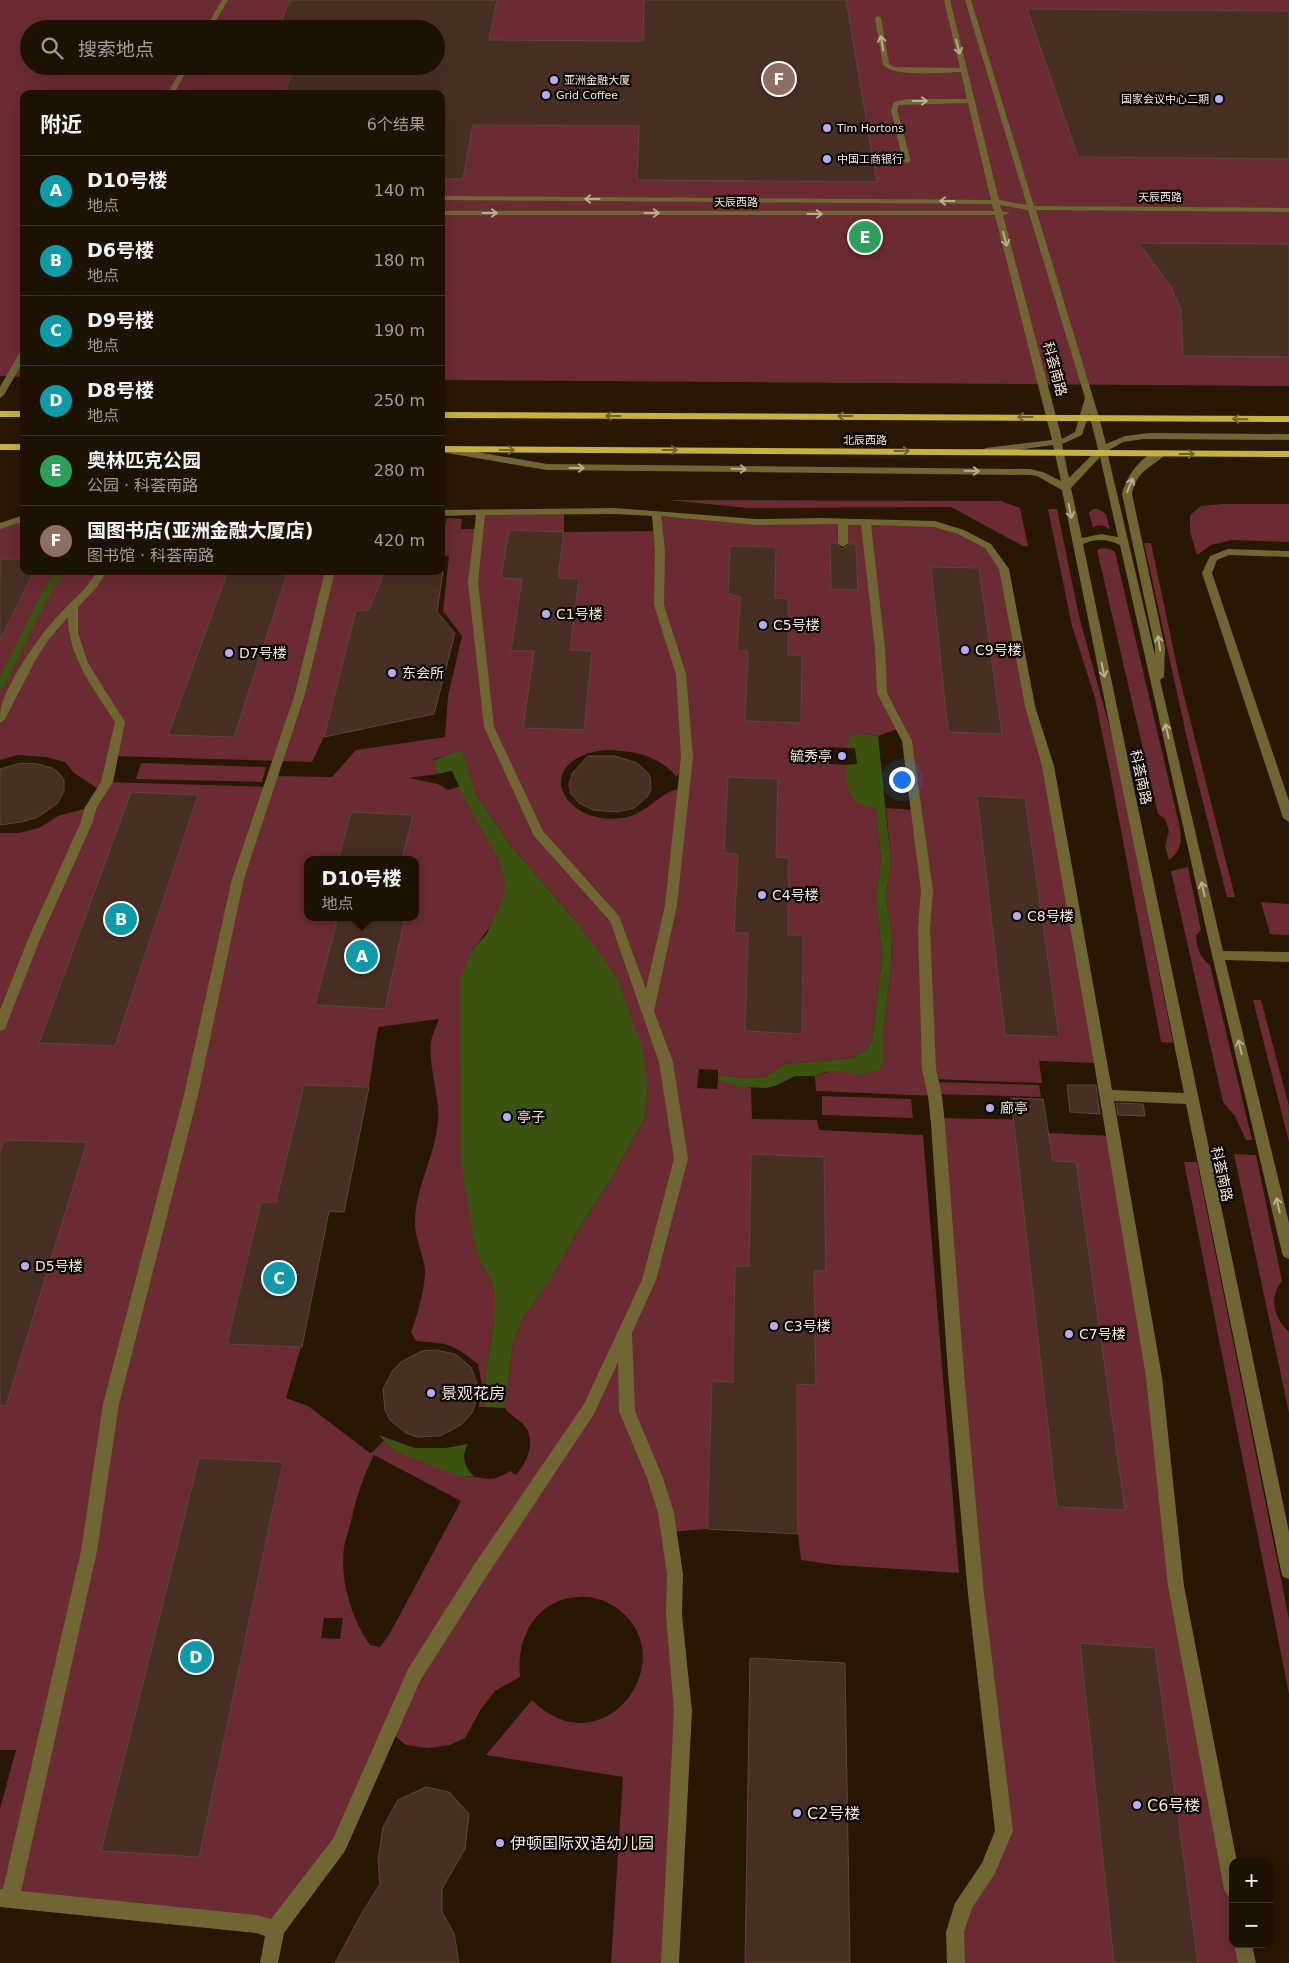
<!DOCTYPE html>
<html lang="zh">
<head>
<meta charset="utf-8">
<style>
	:root { --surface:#1d1102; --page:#2a1f11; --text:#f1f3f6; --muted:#a09d99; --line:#3b3124; --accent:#b5acf8 }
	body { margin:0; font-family:"DejaVu Sans","Noto Sans SC",sans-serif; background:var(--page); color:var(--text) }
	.controls { position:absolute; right:15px; bottom:15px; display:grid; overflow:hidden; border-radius:10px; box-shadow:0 5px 20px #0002 }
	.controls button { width:45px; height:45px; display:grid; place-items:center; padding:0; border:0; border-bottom:1px solid var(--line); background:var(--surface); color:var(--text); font:25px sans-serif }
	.you { position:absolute; left:901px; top:779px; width:18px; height:18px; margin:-12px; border:4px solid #fff; border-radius:50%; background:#1a73e8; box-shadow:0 0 0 8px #1a73e833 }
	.badge { display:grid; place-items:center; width:32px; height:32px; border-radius:50%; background:var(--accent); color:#fff; font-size:16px; font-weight:700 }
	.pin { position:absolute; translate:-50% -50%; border:2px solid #fff; box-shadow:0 1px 5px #0006 }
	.popup { position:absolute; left:304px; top:856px; width:115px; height:65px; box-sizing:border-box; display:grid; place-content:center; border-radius:10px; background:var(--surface); filter:drop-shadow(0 1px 4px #0005); font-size:16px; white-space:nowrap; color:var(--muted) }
	.popup b { font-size:19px; color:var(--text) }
	.popup::after { content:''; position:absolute; left:50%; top:100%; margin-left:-10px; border:10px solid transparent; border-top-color:var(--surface) }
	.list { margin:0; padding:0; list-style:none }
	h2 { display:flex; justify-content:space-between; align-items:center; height:65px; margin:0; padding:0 20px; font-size:21px }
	h2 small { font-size:16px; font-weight:400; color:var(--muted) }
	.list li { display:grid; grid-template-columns:32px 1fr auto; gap:15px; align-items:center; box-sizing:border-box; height:70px; padding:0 20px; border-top:1px solid var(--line) }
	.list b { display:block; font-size:19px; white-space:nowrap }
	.list p { margin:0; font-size:16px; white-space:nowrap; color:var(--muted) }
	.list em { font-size:16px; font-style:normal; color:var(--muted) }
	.icon { flex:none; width:28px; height:28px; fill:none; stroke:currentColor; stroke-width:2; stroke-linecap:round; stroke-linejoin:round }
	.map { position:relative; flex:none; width:1289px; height:1963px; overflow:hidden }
	.search { position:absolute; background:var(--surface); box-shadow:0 5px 20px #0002; left:20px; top:20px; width:425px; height:55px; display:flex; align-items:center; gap:12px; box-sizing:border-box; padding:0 18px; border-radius:28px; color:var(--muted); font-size:19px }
	.panel { position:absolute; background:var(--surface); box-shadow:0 5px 20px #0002; left:20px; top:90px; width:425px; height:485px; border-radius:10px }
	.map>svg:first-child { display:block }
	.green { fill:#6b2b33; fill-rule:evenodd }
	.water { fill:#3c5311 }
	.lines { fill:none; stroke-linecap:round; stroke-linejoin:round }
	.stream { stroke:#3c5311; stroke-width:8 }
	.building { fill:#482f24; stroke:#60453a }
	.minor { fill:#6f6634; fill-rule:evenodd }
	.major { fill:#c6b141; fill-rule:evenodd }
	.oneway { stroke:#b8ae90 }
	.oneway2 { stroke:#726424 }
	.poi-dot { fill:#b5acf8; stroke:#0b0501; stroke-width:2 }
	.labels { text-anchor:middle; stroke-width:4.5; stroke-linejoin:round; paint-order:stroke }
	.far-poi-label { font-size:11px; fill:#f4e9dc; stroke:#0b0501; text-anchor:start }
	.far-street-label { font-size:11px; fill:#f4e9dc; stroke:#0b0501 }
	.street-label { font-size:14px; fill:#f4e9dc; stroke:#0b0501 }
	.poi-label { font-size:14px; fill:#f4e9dc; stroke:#0b0501; text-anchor:start }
	.near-poi-label { font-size:16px; fill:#f4e9dc; stroke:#0b0501; text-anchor:start }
</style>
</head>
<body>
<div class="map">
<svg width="1289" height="1963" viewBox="0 0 1289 1963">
	<rect width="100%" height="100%" fill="#271703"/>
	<path class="green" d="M0,0H1289V386L441,380V94H24V377L0,376ZM29,29H436V66H29Z
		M668,500L1001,501L1020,508L1028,546H1023L951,507L748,508Z
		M1223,504H1289V542L1232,540L1211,545L1197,555L1190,532V515L1201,506Z
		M1048,509H1057L1079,616L1114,744L1173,1043L1161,1042L1110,772L1095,698L1072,626Z
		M1093,509H1098L1106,514L1110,530C1105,525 1098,524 1093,528L1089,513Z
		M564,512V532L657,531L656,513L705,518L935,524L988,546L1004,569L1048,766L1096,1063L1039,1061L1042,1083L932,1079L935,1096L816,1091L815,1076C823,1073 829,1071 838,1071C854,1071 869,1079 883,1065V1037L891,966L892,936L886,897L891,861L886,808L916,810L900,728L878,736L864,734L849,739V748L828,747L829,764L846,765V773L876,806L881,860L876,896L882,957L872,1040L867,1049L852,1058L786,1064L764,1077L745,1078L718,1075V1070L699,1069L697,1088L717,1089L718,1080L751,1088L752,1119L817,1120L819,1130L923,1135L959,1573L836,1565L801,1560L798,1534L797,1384L816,1385L814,1271H826L735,1266L733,1382H712L707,1529L669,1532L683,1711L670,1963H611L623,1777L486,1755L532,1700C603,1771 685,1659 618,1609C607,1601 594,1596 579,1597C536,1599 516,1637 520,1677L495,1691L481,1709L465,1738L450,1745L428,1748L406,1745L390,1732L339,1845L275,1929L0,1898V1809L16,1750H0V1380H14L87,1142L4,1140L0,1151V833H18L39,828L58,816L91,807L100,790L74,773L65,762L46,757L18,755L0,760V640L34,571H228L168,735L233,737L288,571H385L369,610L356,611L324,737L312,762L112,756L107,782L269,787L273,776L332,777L356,750L445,737L448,696L462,636L443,611L449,556L441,555V540L447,518L462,519L461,529H479L481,513ZM509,530L564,532L558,578L579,579L570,650L592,651L584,730L534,651L511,650L522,579L501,578ZM830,544H856L858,590L831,589ZM731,546L776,547L775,598L789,599L788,655H802L801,723L745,720L748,651H737L740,597L728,594ZM931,567L979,568L1002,734L948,732ZM605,750C634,751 657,754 677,777L686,758L684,787C679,789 673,790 669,792C653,801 641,816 622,818C560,826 531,759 605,750ZM462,751L476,795L512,847L578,924L648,1087L645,1118L607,1186L575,1235L551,1278L524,1316L513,1343L505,1408C509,1415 517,1418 523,1424C537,1440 528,1461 516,1475L510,1471C487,1486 484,1474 461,1477L390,1447L384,1440L374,1451L370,1453L308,1406L286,1398L301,1347L227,1343L261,1202H276L304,1085L369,1087L378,1027L439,1019C437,1025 434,1031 432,1037C426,1060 440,1095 438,1120C436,1154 416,1186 415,1220C414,1237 423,1253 425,1269C426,1284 417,1317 411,1332L416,1341C449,1344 450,1342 478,1364L482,1385L479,1407H484L486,1373L495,1318V1294L490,1277L480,1262L475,1246L473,1230L472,950C485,936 508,903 506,883C503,850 471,818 461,786L448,790L438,784L409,778L437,774L434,759ZM728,777L777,779L776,857L789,858L788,935L803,936L802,1034L745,1030L748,933H734L738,854L724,853ZM131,793L198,795L115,1046L40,1043ZM977,796L1025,798L1059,1037L1005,1035ZM351,812L413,815L402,860H416V917H405L315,1005L338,917H308V860H338ZM374,1455L461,1501L389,1635L380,1647L370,1645C351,1617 340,1581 344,1547C346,1537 350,1527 352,1517C357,1495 364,1475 374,1455ZM199,1458L283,1463L199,1857L101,1850ZM324,1618H343L340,1639L321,1638Z
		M24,518V559H0V526Z
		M1144,543H1151L1179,676L1235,897H1227L1188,743Z
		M1102,548L1110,549L1115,552L1180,828C1182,841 1181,852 1169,860L1165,846L1169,831L1165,819L1158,814L1097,550Z
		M141,763L266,767L262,782L136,779Z
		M1188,867L1201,930L1196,936C1197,948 1200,958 1210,965L1252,1140H1246L1235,1116L1223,1102L1171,871Z
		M1261,902L1289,904V935L1270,934Z
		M1253,1000H1261L1289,1106V1142Z
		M936,1082L1039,1085L1041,1097L937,1094Z
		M822,1096L911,1099L913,1118L822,1115Z
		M938,1118L1045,1120L1048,1133L1112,1136L1174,1565L1233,1889V1944H1243L1247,1963H1198L1155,1648L1080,1643L1114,1963H956L955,1932L1004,1831ZM1018,1159L1076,1162L1124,1510L1057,1507Z
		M1234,1154L1256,1155L1282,1281C1268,1298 1274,1318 1289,1332V1413Z
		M1184,1162H1197L1289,1619V1694Z"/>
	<path class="water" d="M864,734L878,736L891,861L886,897L892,936L891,966L883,1037V1065L878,1070L869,1073L857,1074L840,1071L825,1072L815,1076H795L775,1086L765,1088L742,1087L718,1080V1075L745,1078L764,1077L786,1064L852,1058L867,1049L872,1040L882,957L876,896L881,860L876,808C849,805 846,790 846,765L857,764L855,748H849V739L853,735Z
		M462,750L476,795L512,847L578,924L617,978L642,1047L648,1087L645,1118L607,1186L575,1235L551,1279L524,1316L513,1343L505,1408L484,1407L486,1373L495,1318V1294L490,1277L480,1262L475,1246L461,1163L460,980L472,950L486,935L502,901L506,884L498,857L466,802L452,771L437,774L434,760Z
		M379,1435L414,1448H445L468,1444C461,1456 464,1467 474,1476L461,1477L404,1455L390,1447Z"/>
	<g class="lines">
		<path class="stream" d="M0,686L45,595L60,571"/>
	</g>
	<path class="building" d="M290,0H497L489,40L643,41L644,0H846L877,182L637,180L639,126L473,125L463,179H441V94H284L295,66H436V29H278Z
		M1027,9L1289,11V159L1078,157Z
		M1139,243L1289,244V357L1183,356L1181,310L1171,287Z
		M509,530L564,532L558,578L579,579L570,650L592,651L584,730L523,728L534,651H511L522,579L501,578Z
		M830,543H836L842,549L850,544H856L858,590L831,589Z
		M730,546L776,547L775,598L789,599L788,655H802L801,723L745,721L748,651H737L740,597L728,594Z
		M0,559H24V571H34L0,640Z
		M931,567L979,568L1002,734L948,732Z
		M228,571H288L234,737L168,735Z
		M385,571H443L437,612L455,633L434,714L324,737L356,611L369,610Z
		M588,756H615L637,763L647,772L650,777L651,789L648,796L634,808L618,812L593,810L579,803L571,794L569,784L573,772Z
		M21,763L38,764L52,768L59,773L64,780V791L58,803L38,817L21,822L0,825V769Z
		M728,777L778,779L776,857L789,858L788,935H803L802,1034L745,1031L748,933H734L738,854L724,853Z
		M131,792L198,795L115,1046L39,1043Z
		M977,796L1025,798L1059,1037L1005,1035Z
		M351,812L413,815L402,860H338Z
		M338,917H405L385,1009L315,1005Z
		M304,1085L369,1087L344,1212L329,1211L302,1347L227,1344L261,1202H276Z
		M1067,1085H1096L1100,1114L1070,1112Z
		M1011,1098L1043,1099L1053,1161L1076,1162L1125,1510L1057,1507Z
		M1116,1103L1143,1104L1145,1116L1118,1115Z
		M4,1140L87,1142L6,1406L0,1405V1151Z
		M751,1154L824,1157L826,1271H814L816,1385L797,1384L798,1534L707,1529L712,1381L733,1382L735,1266H749Z
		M436,1350L455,1354L471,1367L478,1386V1396L472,1413L461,1425L440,1436L417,1437L406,1433L390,1420L385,1410L383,1389L393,1370L401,1362L422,1351Z
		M199,1458L283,1462L199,1857L101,1851Z
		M1080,1643L1155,1648L1198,1963H1114Z
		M750,1658L845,1663L850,1963H745Z
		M426,1787L449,1792L469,1814L465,1849L442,1889V1912L454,1933L459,1963H335L362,1913L380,1884L378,1860L383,1827L398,1800Z"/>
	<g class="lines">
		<path class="minor" d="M222,0H228L211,29H205Z
			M944,0H950L999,200L1027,205L965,0H971L1034,206L1289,208V212L1036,210L1099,417L1106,444L1125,436L1149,433L1289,434V440L1144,439L1123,442L1107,451L1155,655V648L1122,494C1126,477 1144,449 1164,452L1166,454C1150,469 1137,470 1132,494L1165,648L1164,677L1160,680L1223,951L1289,952V962L1225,960L1289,1223V1259L1284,1257L1282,1253L1212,955L1120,545C1107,539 1096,538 1083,544L1289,1532V1579L1283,1577L1281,1571L1186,1104L1114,1101L1162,1377L1184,1586L1237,1862H1233V1898L1227,1895L1224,1889L1168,1586L1146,1377L1094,1063L1042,766L1025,706L999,569L985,548L958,534L934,527L871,525L885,648L887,693L912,741L933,891L930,928L936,1069L942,1096L945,1124L964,1373L984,1594L1013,1831L994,1875L972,1908L964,1932L965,1963H947L946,1932L955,1903L982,1863L995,1831L968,1594L948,1373L931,1124L928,1096L922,1069L918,928L921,891L902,741L877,693L875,648L861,525H848V544L843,547L838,544V524L756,525L661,516L665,550L664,605L686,674L693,757L677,905L654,1011L673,1062L688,1159L656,1280L632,1333L635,1411L663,1478L674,1513L683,1574L682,1615L692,1711L679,1963H661L674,1711L666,1615L667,1574L658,1513L647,1478L619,1411L618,1362L594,1414L486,1577L420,1681L345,1851L284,1933L278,1963H260L265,1936L256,1933L0,1907V1889H3L81,1551L103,1404L184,1095L232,879L295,694L325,571H335L305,694L244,879L198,1095L119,1404L97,1551L21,1891L256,1915L271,1919L333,1839L408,1669L474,1565L584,1404L642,1280L674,1159L659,1062L610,921L534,836L484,727L468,582L476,515L441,516V510L615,508L756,519L823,518L935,521L964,530L991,544L1009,569L1035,706L1054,766L1112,1090L1184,1093L1062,490L1037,476L1030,475L547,470L441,452L442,446L547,464L1030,469L1043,472L1061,481L1053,445L986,454L981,451L986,448L1052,440L995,215H441V211H994L992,204L441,200V196L991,200L968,103L899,105L897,110L911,161L907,163L903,161L891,110L894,102L908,99H967L961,72C942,72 896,78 883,65L875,18L878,16L881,18L889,64L894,67L960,68ZM1000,205L1028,210L1085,398L1075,432L1062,439L1003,215L1010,213L1002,211ZM1089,413L1098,449L1069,478L1062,444L1082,435ZM1100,457L1118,537L1101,534L1082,538L1071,488ZM615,514L652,516L655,550L654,605L676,674L681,757L665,905L646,989L619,916L543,831L494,727L478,582L485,515Z
			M183,66H189L174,94H167Z
			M21,350H24V360L4,395L0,398V387Z
			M24,515V521L0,529V523Z
			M1228,549L1289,551V557L1229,555L1217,560L1212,573L1289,801V822L1283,818L1202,573L1210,556Z
			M97,571H107L96,588L78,607V633L88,663L125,722L113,782L97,807L92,824L41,937L6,1026L5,1029L0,1031V1010L29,937L80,824L85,807L101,782L115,722C94,689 68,657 68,617L49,639L36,659L5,719L0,723C0,718 0,712 1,707C8,682 38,637 56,618C70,602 87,590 97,571Z
			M1234,1944H1252L1256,1963H1238Z"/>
		<path class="major" d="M0,411H24V417H0Z
			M441,412L1289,416V422L441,418Z
			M0,444H24V450H0Z
			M441,446L1289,451V457L441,452Z"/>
	</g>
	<defs><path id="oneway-shaft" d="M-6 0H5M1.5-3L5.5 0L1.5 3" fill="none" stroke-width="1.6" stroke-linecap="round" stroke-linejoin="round" transform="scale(1.25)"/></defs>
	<g class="oneway">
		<use href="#oneway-shaft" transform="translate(882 43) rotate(-100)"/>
		<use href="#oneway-shaft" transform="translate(958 47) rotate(76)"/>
		<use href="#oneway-shaft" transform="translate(920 101)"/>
		<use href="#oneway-shaft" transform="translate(592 199) rotate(-180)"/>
		<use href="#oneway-shaft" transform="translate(947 201) rotate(-180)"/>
		<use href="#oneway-shaft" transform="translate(490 213)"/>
		<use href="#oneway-shaft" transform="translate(652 213)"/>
		<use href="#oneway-shaft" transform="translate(815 214)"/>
		<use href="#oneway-shaft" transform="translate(1005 239) rotate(75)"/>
		<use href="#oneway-shaft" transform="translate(577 468)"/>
		<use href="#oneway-shaft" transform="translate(739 469) rotate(1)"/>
		<use href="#oneway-shaft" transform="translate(972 471) rotate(1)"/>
		<use href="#oneway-shaft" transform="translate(1130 485) rotate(-68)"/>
		<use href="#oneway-shaft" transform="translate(1070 511) rotate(78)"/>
		<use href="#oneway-shaft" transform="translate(1159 643) rotate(-99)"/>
		<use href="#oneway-shaft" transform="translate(1103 670) rotate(78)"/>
		<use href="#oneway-shaft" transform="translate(1167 731) rotate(-103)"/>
		<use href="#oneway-shaft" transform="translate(1203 889) rotate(-103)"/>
		<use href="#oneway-shaft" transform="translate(1240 1047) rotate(-103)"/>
		<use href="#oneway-shaft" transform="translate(1278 1205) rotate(-103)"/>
	</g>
	<g class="oneway2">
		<use href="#oneway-shaft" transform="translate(613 416) rotate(-180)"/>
		<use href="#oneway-shaft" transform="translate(845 416) rotate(-180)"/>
		<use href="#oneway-shaft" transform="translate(1025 417) rotate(-180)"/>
		<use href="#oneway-shaft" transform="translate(1240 419) rotate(-179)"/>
		<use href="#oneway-shaft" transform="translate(507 450)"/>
		<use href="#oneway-shaft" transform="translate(670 450)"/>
		<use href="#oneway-shaft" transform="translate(902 451)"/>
		<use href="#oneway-shaft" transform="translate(1187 454)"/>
	</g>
	<g class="poi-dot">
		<circle cx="554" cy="80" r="5"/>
		<circle cx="546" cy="95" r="5"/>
		<circle cx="1219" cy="99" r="5"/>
		<circle cx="827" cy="128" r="5"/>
		<circle cx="827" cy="159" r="5"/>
		<circle cx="546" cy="614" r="5"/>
		<circle cx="763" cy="625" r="5"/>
		<circle cx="965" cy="650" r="5"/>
		<circle cx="229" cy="653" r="5"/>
		<circle cx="392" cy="673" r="5"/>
		<circle cx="842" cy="756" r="5"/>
		<circle cx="762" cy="895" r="5"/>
		<circle cx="1017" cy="916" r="5"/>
		<circle cx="990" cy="1108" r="5"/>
		<circle cx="507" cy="1117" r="5"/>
		<circle cx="25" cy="1266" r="5"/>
		<circle cx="774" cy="1326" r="5"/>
		<circle cx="1069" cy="1334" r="5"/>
		<circle cx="431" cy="1393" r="5"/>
		<circle cx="1137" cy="1805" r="5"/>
		<circle cx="797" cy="1813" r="5"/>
		<circle cx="500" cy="1843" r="5"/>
	</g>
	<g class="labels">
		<g class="far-poi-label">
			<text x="564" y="84">亚洲金融大厦</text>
			<text x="556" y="99">Grid Coffee</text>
			<text x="1209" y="103" text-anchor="end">国家会议中心二期</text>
			<text x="837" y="132">Tim Hortons</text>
			<text x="837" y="163">中国工商银行</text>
		</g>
		<g class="far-street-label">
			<text x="1160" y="201">天辰西路</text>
			<text x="736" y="206">天辰西路</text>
			<text x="865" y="444">北辰西路</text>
		</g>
		<g class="street-label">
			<text transform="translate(1055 369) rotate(75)" y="5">科荟南路</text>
			<text transform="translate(1141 777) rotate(78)" y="5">科荟南路</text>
			<text transform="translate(1222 1174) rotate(78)" y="5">科荟南路</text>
		</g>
		<g class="poi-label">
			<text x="556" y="619">C1号楼</text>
			<text x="773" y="630">C5号楼</text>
			<text x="975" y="655">C9号楼</text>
			<text x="239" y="658">D7号楼</text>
			<text x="402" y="678">东会所</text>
			<text x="832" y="761" text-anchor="end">毓秀亭</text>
			<text x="772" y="900">C4号楼</text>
			<text x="1027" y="921">C8号楼</text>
			<text x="1000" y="1113">廊亭</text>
			<text x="517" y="1122">亭子</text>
			<text x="35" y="1271">D5号楼</text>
			<text x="784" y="1331">C3号楼</text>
			<text x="1079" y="1339">C7号楼</text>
		</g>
		<g class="near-poi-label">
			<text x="441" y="1399">景观花房</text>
			<text x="1147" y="1811">C6号楼</text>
			<text x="807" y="1819">C2号楼</text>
			<text x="510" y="1849">伊顿国际双语幼儿园</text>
		</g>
	</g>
</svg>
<div class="controls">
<button>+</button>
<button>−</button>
</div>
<div class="you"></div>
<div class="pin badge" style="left:362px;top:956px;background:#0f9aa8">A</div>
<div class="popup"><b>D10号楼</b>地点</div>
<div class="pin badge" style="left:121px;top:919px;background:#0f9aa8">B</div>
<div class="pin badge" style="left:279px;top:1278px;background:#0f9aa8">C</div>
<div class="pin badge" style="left:196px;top:1657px;background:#0f9aa8">D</div>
<div class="pin badge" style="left:865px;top:237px;background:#2e9e5b">E</div>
<div class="pin badge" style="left:779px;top:79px;background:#8d6e63">F</div>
<div class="search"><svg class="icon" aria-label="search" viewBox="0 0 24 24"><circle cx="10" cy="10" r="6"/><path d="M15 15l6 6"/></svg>搜索地点</div>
<section class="panel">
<h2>附近<small>6个结果</small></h2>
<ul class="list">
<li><span class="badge" style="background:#0f9aa8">A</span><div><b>D10号楼</b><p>地点</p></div><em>140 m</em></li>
<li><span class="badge" style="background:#0f9aa8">B</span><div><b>D6号楼</b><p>地点</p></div><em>180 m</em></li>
<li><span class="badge" style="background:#0f9aa8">C</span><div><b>D9号楼</b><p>地点</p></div><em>190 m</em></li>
<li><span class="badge" style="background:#0f9aa8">D</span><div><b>D8号楼</b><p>地点</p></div><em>250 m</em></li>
<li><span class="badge" style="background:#2e9e5b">E</span><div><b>奥林匹克公园</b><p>公园 · 科荟南路</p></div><em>280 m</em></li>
<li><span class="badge" style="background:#8d6e63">F</span><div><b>国图书店(亚洲金融大厦店)</b><p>图书馆 · 科荟南路</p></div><em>420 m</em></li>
</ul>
</section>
</div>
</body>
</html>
